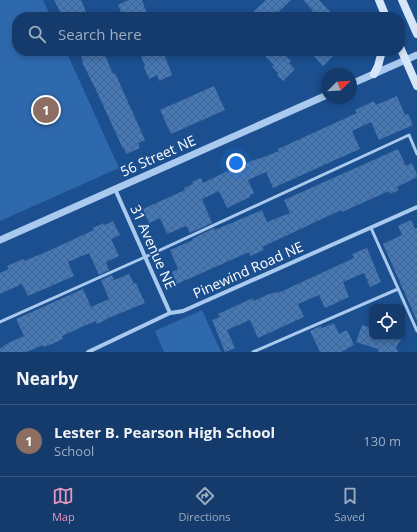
<!DOCTYPE html>
<html lang="en">
<head>
<meta charset="utf-8">
<style>
	:root { --surface:#143b6b; --page:#1d4271; --text:#f1f3f6; --muted:#9dadc1; --line:#33557e; --accent:#e797bd }
	body { margin:0; font-family:"Open Sans",sans-serif; background:var(--page); color:var(--text) }
	.controls { position:absolute; right:12px; bottom:12px; display:grid; overflow:hidden; border-radius:8px; box-shadow:0 2px 6px #0003 }
	.controls button { width:36px; height:36px; display:grid; place-items:center; padding:0; border:0; border-bottom:1px solid var(--line); background:var(--surface); color:var(--text); font:20px sans-serif }
	.compass { position:absolute; left:321px; top:68px; width:36px; height:36px; border-radius:50%; background:var(--surface); box-shadow:0 2px 6px #0003; rotate:66deg }
	.you { position:absolute; left:236px; top:163px; width:14px; height:14px; margin:-10px; border:3px solid #fff; border-radius:50%; background:#1a73e8; box-shadow:0 0 0 6px #1a73e833 }
	.badge { display:grid; place-items:center; width:26px; height:26px; border-radius:50%; background:var(--accent); color:#fff; font-size:13px; font-weight:700 }
	.pin { position:absolute; translate:-50% -50%; border:2px solid #fff; box-shadow:0 1px 4px #0006 }
	.list { margin:0; padding:0; list-style:none }
	h2 { display:flex; justify-content:space-between; align-items:center; height:52px; margin:0; padding:0 16px; font-size:17px }
	h2 small { font-size:13px; font-weight:400; color:var(--muted) }
	.list li { display:grid; grid-template-columns:26px 1fr auto; gap:12px; align-items:center; box-sizing:border-box; height:72px; padding:0 16px; border-top:1px solid var(--line) }
	.list b { display:block; font-size:15px; white-space:nowrap }
	.list p { margin:0; font-size:13px; white-space:nowrap; color:var(--muted) }
	.list em { font-size:13px; font-style:normal; color:var(--muted) }
	.icon { flex:none; width:22px; height:22px; fill:none; stroke:currentColor; stroke-width:2; stroke-linecap:round; stroke-linejoin:round }
	.map { position:relative; flex:none; width:417px; height:352px; overflow:hidden }
	.search { position:absolute; background:var(--surface); box-shadow:0 2px 6px #0003; left:12px; right:12px; top:12px; height:44px; display:flex; align-items:center; gap:10px; box-sizing:border-box; padding:0 14px; border-radius:16px; color:var(--muted); font-size:15px }
	.sheet { height:124px; background:var(--surface) }
	nav { display:flex; justify-content:space-around; align-items:center; box-sizing:border-box; height:56px; border-top:1px solid var(--line); background:var(--surface); font-size:11px; color:var(--muted) }
	nav a { display:grid; justify-items:center; gap:2px }
	nav .on { color:var(--accent) }
	.map>svg:first-child { display:block }
	.park { fill:#2e69ad }
	.building { fill:url(#building-cross-hatch) }
	.lines { fill:none; stroke-linecap:round; stroke-linejoin:round }
	.service { stroke:#a9c9ee; stroke-width:3 }
	.minor { stroke:#a9c9ee; stroke-width:4 }
	.tertiary { stroke:#a9c9ee; stroke-width:7 }
	.secondary { stroke:#d6e6fa; stroke-width:8 }
	.labels { text-anchor:middle; stroke-width:3.5; stroke-linejoin:round; paint-order:stroke }
	.street-label { font-size:14px; fill:#fff; stroke:#1b4f8f }
</style>
</head>
<body>
<div class="map">
<svg width="417" height="352" viewBox="0 0 417 352">
	<defs>
		<pattern id="building-cross-hatch" width="8" height="8" patternUnits="userSpaceOnUse"><rect width="8" height="8" fill="#4478b7"/><path d="M0 0l8 8M0 8l8-8" fill="none" stroke="#486282"/></pattern>
	</defs>
	<rect width="100%" height="100%" fill="#1b4f8f"/>
	<path class="park" d="M0,0H43L51,17H17V51H66L119,168L0,221Z
		M202,310L221,352H164L155,331Z"/>
	<path class="building" d="M54,0H81L88,17H63Z
		M128,0H142L148,17H123L118,5Z
		M266,0H291L273,17H248Z
		M303,0H319L335,17H306L313,11Z
		M79,51H96L98,56L104,53L113,74L115,73L145,140L138,143L140,148L126,154L124,148L123,149L98,94L83,64L82,58Z
		M139,51H163L172,75L159,81L157,75L149,79L144,67L145,66Z
		M260,51H289L285,55L291,61L289,63L295,69L283,81L277,75L278,73L272,67L274,65Z
		M309,51H338L323,66Z
		M214,86L225,110L171,134L160,110Z
		M397,96L405,115L408,114L413,125L379,140L371,122L352,131L360,149L335,160L273,188L266,172L248,180L254,193L249,196L250,197L227,208L219,191L202,199L212,223L190,233L186,226L167,234L160,218L149,223L143,209L185,190L184,188L193,184L192,182L201,178L203,183L246,162L247,163L259,158V159L279,151L278,149L357,113L355,110L374,101L376,105Z
		M398,149L406,166L412,163L417,175V177L397,187L399,190L390,194L389,191L342,212L341,210L262,247L264,250L250,256L249,252L177,284L172,272L178,269L170,250L193,240L192,239L214,228L215,230L262,210L267,222L290,213L284,200Z
		M411,220L415,229L417,228V321L383,244L402,235L398,226Z
		M113,221L120,235L111,239L119,256L106,262L109,270L99,275L89,253L68,262L74,276L28,296L22,284L0,294V273L9,269L7,266L23,259L24,261L46,252L94,230L93,228L104,223L105,225Z
		M367,248L381,282L370,287L364,273L343,282L349,297L325,308L319,295L298,304L304,317L258,338L250,320L227,330L235,348L225,352L212,320L220,317L218,314L253,298L254,301L269,294L277,292L278,293L354,258L352,254Z
		M129,274L134,284L136,283L145,303L106,319V320L97,324L96,321L86,325L62,336L63,339L52,344L44,347L43,345L26,352H0V349L8,343L24,336L16,319L83,289L91,307L109,299L101,280L112,275L114,280Z
		M334,323L339,334L347,330L354,345L341,352H320L310,331L321,326L322,328Z
		M362,325L372,328V337H403L396,347L398,352H379L378,349L356,342Z"/>
	<g class="lines">
		<path class="service" d="M371,228L417,331
			M0,322L145,257L409,135L417,154
			M253,352L398,289"/>
		<path class="minor" d="M115,189L170,313
			M88,352L170,313L183,311L417,207"/>
		<path class="tertiary" d="M351,84L417,55
			M0,240L327,95"/>
		<path class="secondary" d="M379,0L386,17
			M402,0L417,34
			M400,47L417,86
			M374,74L378,66L382,51"/>
	</g>
	<g class="labels">
		<g class="street-label">
			<text transform="translate(158 156) rotate(-24)" y="5">56 Street NE</text>
			<text transform="translate(153 247) rotate(66)" y="5">31 Avenue NE</text>
			<text transform="translate(248 270) rotate(-24)" y="5">Pinewind Road NE</text>
		</g>
	</g>
</svg>
<div class="controls">
<button><svg class="icon" aria-label="locate" viewBox="0 0 24 24"><circle cx="12" cy="12" r="6"/><path d="M12 2v4M12 18v4M2 12h4M18 12h4"/></svg></button>
</div>
<svg class="compass" viewBox="-18 -18 36 36"><path d="M0-13l5 13h-10z" fill="#e53935"/><path d="M0 13l5-13h-10z" fill="#9dadc1"/></svg>
<div class="you"></div>
<div class="pin badge" style="left:46px;top:110px;background:#8d6e63">1</div>
<div class="search"><svg class="icon" aria-label="search" viewBox="0 0 24 24"><circle cx="10" cy="10" r="6"/><path d="M15 15l6 6"/></svg>Search here</div>
</div>
<section class="sheet">
<h2>Nearby<small></small></h2>
<ul class="list">
<li><span class="badge" style="background:#8d6e63">1</span><div><b>Lester B. Pearson High School</b><p>School</p></div><em>130 m</em></li>
</ul>
</section>
<nav>
<a class="on"><svg class="icon" aria-label="map" viewBox="0 0 24 24"><path d="M3 6l6-2 6 2 6-2v14l-6 2-6-2-6 2zM9 4v14M15 6v14"/></svg>Map</a>
<a><svg class="icon" aria-label="directions" viewBox="0 0 24 24"><path d="M12 3l9 9-9 9-9-9zM9 14v-3h6M13 9l2 2-2 2"/></svg>Directions</a>
<a><svg class="icon" aria-label="saved" viewBox="0 0 24 24"><path d="M7 4h10v16l-5-4-5 4z"/></svg>Saved</a>
</nav>
</body>
</html>
